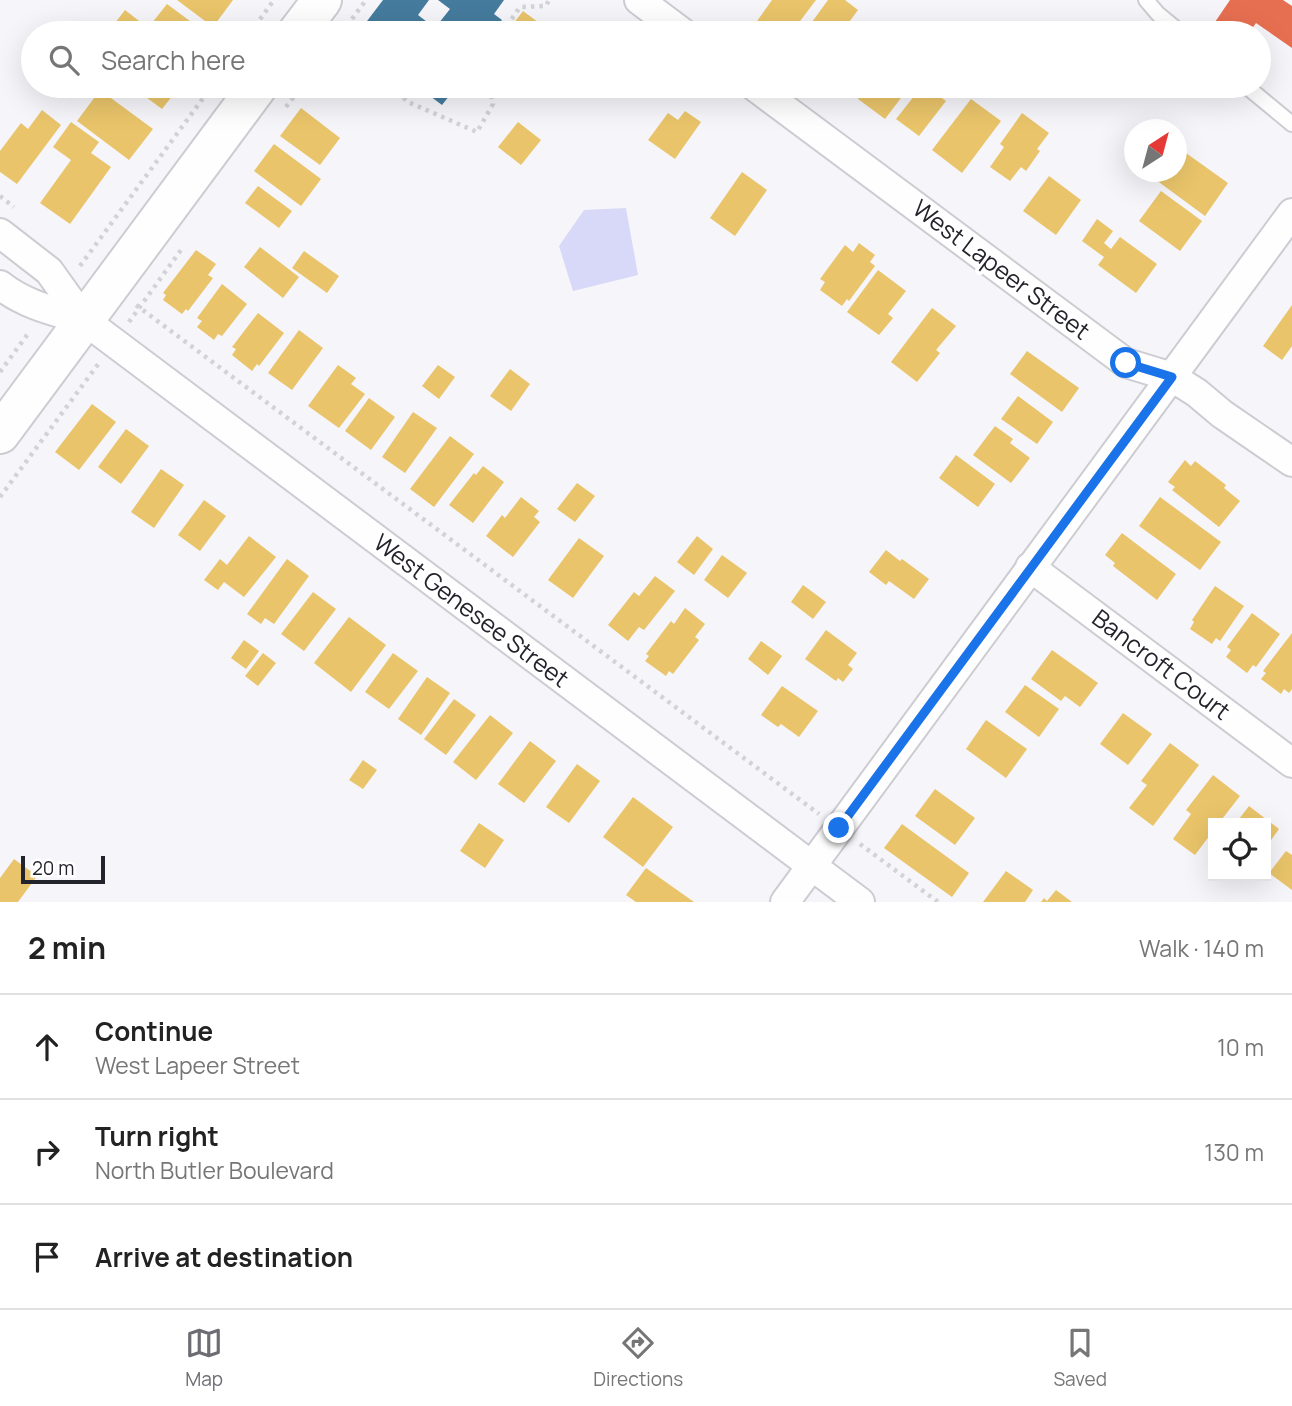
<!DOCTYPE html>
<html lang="en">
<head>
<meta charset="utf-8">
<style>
	:root { --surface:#fff; --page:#f2f2f2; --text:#222; --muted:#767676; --line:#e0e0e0; --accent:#6c6c73 }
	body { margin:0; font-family:Manrope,sans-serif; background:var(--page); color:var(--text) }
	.controls { position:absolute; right:21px; bottom:21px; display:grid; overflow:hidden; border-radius:0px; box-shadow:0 7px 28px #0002 }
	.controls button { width:63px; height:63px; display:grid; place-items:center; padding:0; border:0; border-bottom:2px solid var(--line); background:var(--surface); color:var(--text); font:35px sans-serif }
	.compass { position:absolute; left:1124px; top:119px; width:63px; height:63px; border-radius:50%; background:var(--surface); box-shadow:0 7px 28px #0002; rotate:36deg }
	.scale { position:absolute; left:21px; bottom:18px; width:84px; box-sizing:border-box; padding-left:7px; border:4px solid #23232b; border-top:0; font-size:19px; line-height:24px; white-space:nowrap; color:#23232b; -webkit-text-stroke:5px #fff; paint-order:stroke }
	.stop { position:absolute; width:21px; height:21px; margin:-16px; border:5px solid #1a73e8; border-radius:50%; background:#fff }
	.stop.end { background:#1a73e8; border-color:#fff; box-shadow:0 2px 7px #0008 }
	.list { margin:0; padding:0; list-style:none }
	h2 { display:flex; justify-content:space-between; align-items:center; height:91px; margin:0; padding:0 28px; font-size:30px }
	h2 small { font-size:23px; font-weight:400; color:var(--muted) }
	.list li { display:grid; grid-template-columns:46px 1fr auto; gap:21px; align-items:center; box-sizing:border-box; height:105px; padding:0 28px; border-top:2px solid var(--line) }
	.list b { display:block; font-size:26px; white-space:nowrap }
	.list p { margin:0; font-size:23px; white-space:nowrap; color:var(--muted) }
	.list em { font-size:23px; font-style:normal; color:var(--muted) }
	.icon { flex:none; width:38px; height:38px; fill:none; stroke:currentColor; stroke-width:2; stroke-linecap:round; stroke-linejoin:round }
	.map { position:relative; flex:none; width:1292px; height:902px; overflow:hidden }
	.search { position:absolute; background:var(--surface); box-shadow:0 7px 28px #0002; left:21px; right:21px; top:21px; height:77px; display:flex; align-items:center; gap:18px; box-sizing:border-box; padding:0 24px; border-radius:38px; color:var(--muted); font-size:26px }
	.sheet { height:406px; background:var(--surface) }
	nav { display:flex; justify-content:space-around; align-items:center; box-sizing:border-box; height:98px; border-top:2px solid var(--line); background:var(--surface); font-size:19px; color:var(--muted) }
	nav a { display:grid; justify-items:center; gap:4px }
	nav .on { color:var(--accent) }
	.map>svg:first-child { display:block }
	.green { fill:#d8d9f8 }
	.homes { fill:#e9c46a }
	.shops { fill:#e76f51 }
	.public { fill:#457b9d }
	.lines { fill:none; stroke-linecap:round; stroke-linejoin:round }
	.service-casing { stroke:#ccccd2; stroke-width:18 }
	.minor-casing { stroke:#ccccd2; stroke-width:32 }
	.primary-casing { stroke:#ccccd2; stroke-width:42 }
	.path { stroke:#d2d3d5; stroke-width:4.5; stroke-dasharray:3.5 5; stroke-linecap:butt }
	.service { stroke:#fefefe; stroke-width:14 }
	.minor { stroke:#fefefe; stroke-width:28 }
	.primary { stroke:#fefefe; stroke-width:38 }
	.route { stroke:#1a73e8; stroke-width:9 }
	.labels { text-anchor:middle; stroke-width:7; stroke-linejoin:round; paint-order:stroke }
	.street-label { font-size:24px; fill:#23232b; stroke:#fff }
</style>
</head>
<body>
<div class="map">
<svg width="1292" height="902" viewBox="0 0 1292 902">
	<rect width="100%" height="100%" fill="#f5f5fa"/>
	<path class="green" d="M626,208L638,275L573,291L559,246L584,210Z"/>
	<path class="homes" d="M177,0H233L213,27Z
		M772,0H816L791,33H768L755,24Z
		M828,0H845L858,10L841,33H804Z
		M167,4L206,33H129L115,23L125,10L148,28Z
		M523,11L553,33H506Z
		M131,86H180L162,109Z
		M868,86H910L885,119L858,99Z
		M922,86H925L946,101L919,136L896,119Z
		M100,90L153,129L129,160L77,121Z
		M971,99L1001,121L962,173L932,150Z
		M301,108L340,138L320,165L280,136Z
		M42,110L61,125L17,184L0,172V151L21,123L28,129Z
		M685,111L701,122L675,159L648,140L668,113L678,120Z
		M1022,113L1049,133L1037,149L1040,151L1026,171L1021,167L1010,181L990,167L1004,147L1000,144Z
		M71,122L99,142L91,153L111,167L70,224L40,203L71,160L53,147Z
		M518,122L541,140L521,165L498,147Z
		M274,144L321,179L301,206L254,171Z
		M1179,148L1228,183L1205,216L1156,180L1162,172H1176V151Z
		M742,172L767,190L735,236L710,218Z
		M1049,176L1081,200L1056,235L1023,211Z
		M258,186L292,211L279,228L245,203Z
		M1161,191L1202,221L1180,251L1139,221Z
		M1097,219L1113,231L1104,243L1111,249L1120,237L1157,264L1136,293L1098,265L1104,257L1082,241Z
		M859,243L875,255L870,262L875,266L849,301L847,299L842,306L820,290L825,282L820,279L845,245L853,252Z
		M260,247L299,277L283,298L244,267Z
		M196,250L216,264L208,275L213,278L188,311L186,309L182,314L163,300L166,295L163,293Z
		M304,251L339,276L327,293L292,268Z
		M878,270L906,291L888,314L893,318L879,335L847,312Z
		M222,284L247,304L222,336L218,334L214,340L197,327L202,321L197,318Z
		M1292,305V346L1282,360L1263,346Z
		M932,308L956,326L936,350L940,353L917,382L891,362Z
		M258,313L284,333L259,366L257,364L252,371L232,355L236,349L232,347Z
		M299,330L323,348L292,390L268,373Z
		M1027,351L1079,388L1062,412L1010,374Z
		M338,365L356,378L351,384L365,394L339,428L308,406Z
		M438,365L455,377L439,399L422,386Z
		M510,369L530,384L511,411L490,396Z
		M1018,396L1053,422L1037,444L1001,419Z
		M369,398L395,417L371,450L345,431Z
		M92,404L116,422L79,470L55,452Z
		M413,412L437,428L405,473L382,457Z
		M995,426L1013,439L1010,443L1030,458L1011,483L973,455Z
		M126,429L149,446L121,484L98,467Z
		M450,436L474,454L434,507L410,489Z
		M956,455L995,484L978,507L939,478Z
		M1185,460L1191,466L1195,461L1226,485L1224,488L1240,501L1219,527L1172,490L1175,487L1168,482Z
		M483,466L504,482L473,523L449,505L474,473L476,475Z
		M161,469L184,485L154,528L131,512Z
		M577,483L595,496L575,522L557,509Z
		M521,497L539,511L534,517L540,522L513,557L486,536L502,515L505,518Z
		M1160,497L1221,542L1200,570L1139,526Z
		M204,500L226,516L200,551L178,535Z
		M1122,533L1176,574L1157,600L1113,566L1115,563L1105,555Z
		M249,536L276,557L244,597L224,582L218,590L204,580L220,559L227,565Z
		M697,536L713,549L694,575L677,562Z
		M579,538L604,556L573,598L548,580Z
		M886,550L900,561L902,559L929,579L914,599L889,581L886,585L869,572Z
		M722,555L747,573L728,598L704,580Z
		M287,559L309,576L274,624L265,618L261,624L247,614Z
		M655,576L675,591L644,630L639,627L628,641L608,625L634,592L639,596Z
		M803,585L826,602L813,619L791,602Z
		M1215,586L1244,606L1220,641L1216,638L1212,644L1190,629L1194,622L1192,620Z
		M313,592L336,609L304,651L281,634Z
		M685,608L705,624L695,637L699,640L673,674L669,671L666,676L645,661L649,656L646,654L671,621L674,624Z
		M1252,613L1280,634L1256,667L1253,665L1247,673L1226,657L1231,650L1227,647Z
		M349,617L386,645L351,692L314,663Z
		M826,630L857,653L848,665L853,669L843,682L838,678L836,681L805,659Z
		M1292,633V689L1289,693L1284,689L1281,694L1261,679L1266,673L1263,671Z
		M244,640L259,651L246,669L231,658Z
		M761,641L782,656L768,675L748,659Z
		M1052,650L1098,683L1080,707L1065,696L1061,701L1031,679Z
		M263,653L276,663L258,686L245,676Z
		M393,653L418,671L389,709L365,692Z
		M427,677L450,693L421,735L398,719Z
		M1025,685L1059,709L1039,737L1005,712Z
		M782,686L818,711L799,737L781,724L778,727L761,715Z
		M454,699L476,715L446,755L424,739Z
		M1123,713L1152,734L1128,765L1100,744Z
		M490,715L513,733L476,780L453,762Z
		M986,720L1027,749L1006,778L966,749Z
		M530,741L556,761L524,803L498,784Z
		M1170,743L1199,765L1153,826L1129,808L1147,785L1141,781Z
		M363,760L377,770L363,789L349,780Z
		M577,764L600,781L569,823L546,807Z
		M1213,775L1240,796L1219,823H1213V831L1195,855L1173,839L1191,814L1186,810Z
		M935,789L975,818L955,845L915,816Z
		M633,797L673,827L643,867L603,837Z
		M1249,806L1279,829L1266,847V823H1236Z
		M479,823L504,840L485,868L460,851Z
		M902,824L969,873L952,897L884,848Z
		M1286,851L1292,855V890L1269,873Z
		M14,859L37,876L18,902H0V878Z
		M646,868L694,902H636L626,895Z
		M1006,871L1033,890L1025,902H983Z
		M1056,890L1072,902H1041L1044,898L1047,901Z"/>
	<path class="shops" d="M1230,0H1283L1292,6V48L1256,23L1249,33H1224L1213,25Z"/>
	<path class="public" d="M383,0H429L418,15L435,28L450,9L438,0H504L494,14L502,20L494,30L497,32L496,33H358Z
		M410,86H457L442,105L418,87L416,90Z"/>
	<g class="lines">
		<g class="service-casing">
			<path id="service" d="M1146,0L1158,14L1181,33
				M1246,86L1292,124"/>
		</g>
		<g class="minor-casing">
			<path id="minor" d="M639,0L683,33
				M754,86L1126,363L1172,377L1197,393L1222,414L1292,462
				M0,233L49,271L84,320L860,902
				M0,285C25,305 54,311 84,320
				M1030,567L1292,763
				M785,902L1292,213"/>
		</g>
		<g class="primary-casing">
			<path id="primary" d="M297,33L322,0
				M0,434L258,86"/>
		</g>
		<path class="path" d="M352,19L366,0
			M250,33L274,0
			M502,33L520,7L546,6L549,0
			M391,86L408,102L477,132L493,104L489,86
			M286,107L302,86
			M0,196L14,207
			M80,266L212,86
			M136,305L819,814
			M129,322L181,250
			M0,372L30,331
			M0,497L99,363
			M860,844L938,902"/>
		<use href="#service" class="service"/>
		<use href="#minor" class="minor"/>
		<use href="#primary" class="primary"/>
	</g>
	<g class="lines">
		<path class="route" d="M839,828L1172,377L1126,363"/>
	</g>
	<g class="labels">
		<g class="street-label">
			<text transform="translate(1001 270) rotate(37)" y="8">West Lapeer Street</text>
			<text transform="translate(471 611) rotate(37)" y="8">West Genesee Street</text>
			<text transform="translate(1161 665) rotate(37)" y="8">Bancroft Court</text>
		</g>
	</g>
</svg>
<div class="controls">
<button><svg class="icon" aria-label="locate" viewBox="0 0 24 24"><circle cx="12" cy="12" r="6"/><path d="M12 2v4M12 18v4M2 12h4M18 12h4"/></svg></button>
</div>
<svg class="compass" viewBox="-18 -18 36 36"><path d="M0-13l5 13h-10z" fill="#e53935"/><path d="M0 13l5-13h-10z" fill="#767676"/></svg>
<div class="scale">20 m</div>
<div class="stop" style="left:1126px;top:363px"></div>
<div class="stop end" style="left:839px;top:828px"></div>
<div class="search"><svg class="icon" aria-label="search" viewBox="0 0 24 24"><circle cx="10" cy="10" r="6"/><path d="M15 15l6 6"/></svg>Search here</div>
</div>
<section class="sheet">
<h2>2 min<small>Walk · 140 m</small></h2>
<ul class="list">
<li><svg class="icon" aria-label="ahead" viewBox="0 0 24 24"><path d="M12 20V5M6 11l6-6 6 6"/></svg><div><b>Continue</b><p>West Lapeer Street</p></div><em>10 m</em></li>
<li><svg class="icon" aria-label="right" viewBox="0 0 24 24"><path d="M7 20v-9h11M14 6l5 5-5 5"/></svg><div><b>Turn right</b><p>North Butler Boulevard</p></div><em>130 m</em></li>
<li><svg class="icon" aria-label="arrive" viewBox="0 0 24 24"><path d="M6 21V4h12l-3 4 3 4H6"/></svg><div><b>Arrive at destination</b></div></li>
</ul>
</section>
<nav>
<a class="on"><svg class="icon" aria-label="map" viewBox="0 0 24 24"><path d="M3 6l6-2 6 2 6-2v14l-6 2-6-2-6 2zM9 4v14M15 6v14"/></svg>Map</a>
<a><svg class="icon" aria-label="directions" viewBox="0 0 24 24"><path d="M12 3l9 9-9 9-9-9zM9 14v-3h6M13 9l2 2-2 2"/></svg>Directions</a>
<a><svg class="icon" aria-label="saved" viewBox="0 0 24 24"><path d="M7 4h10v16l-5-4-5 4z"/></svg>Saved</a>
</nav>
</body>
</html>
